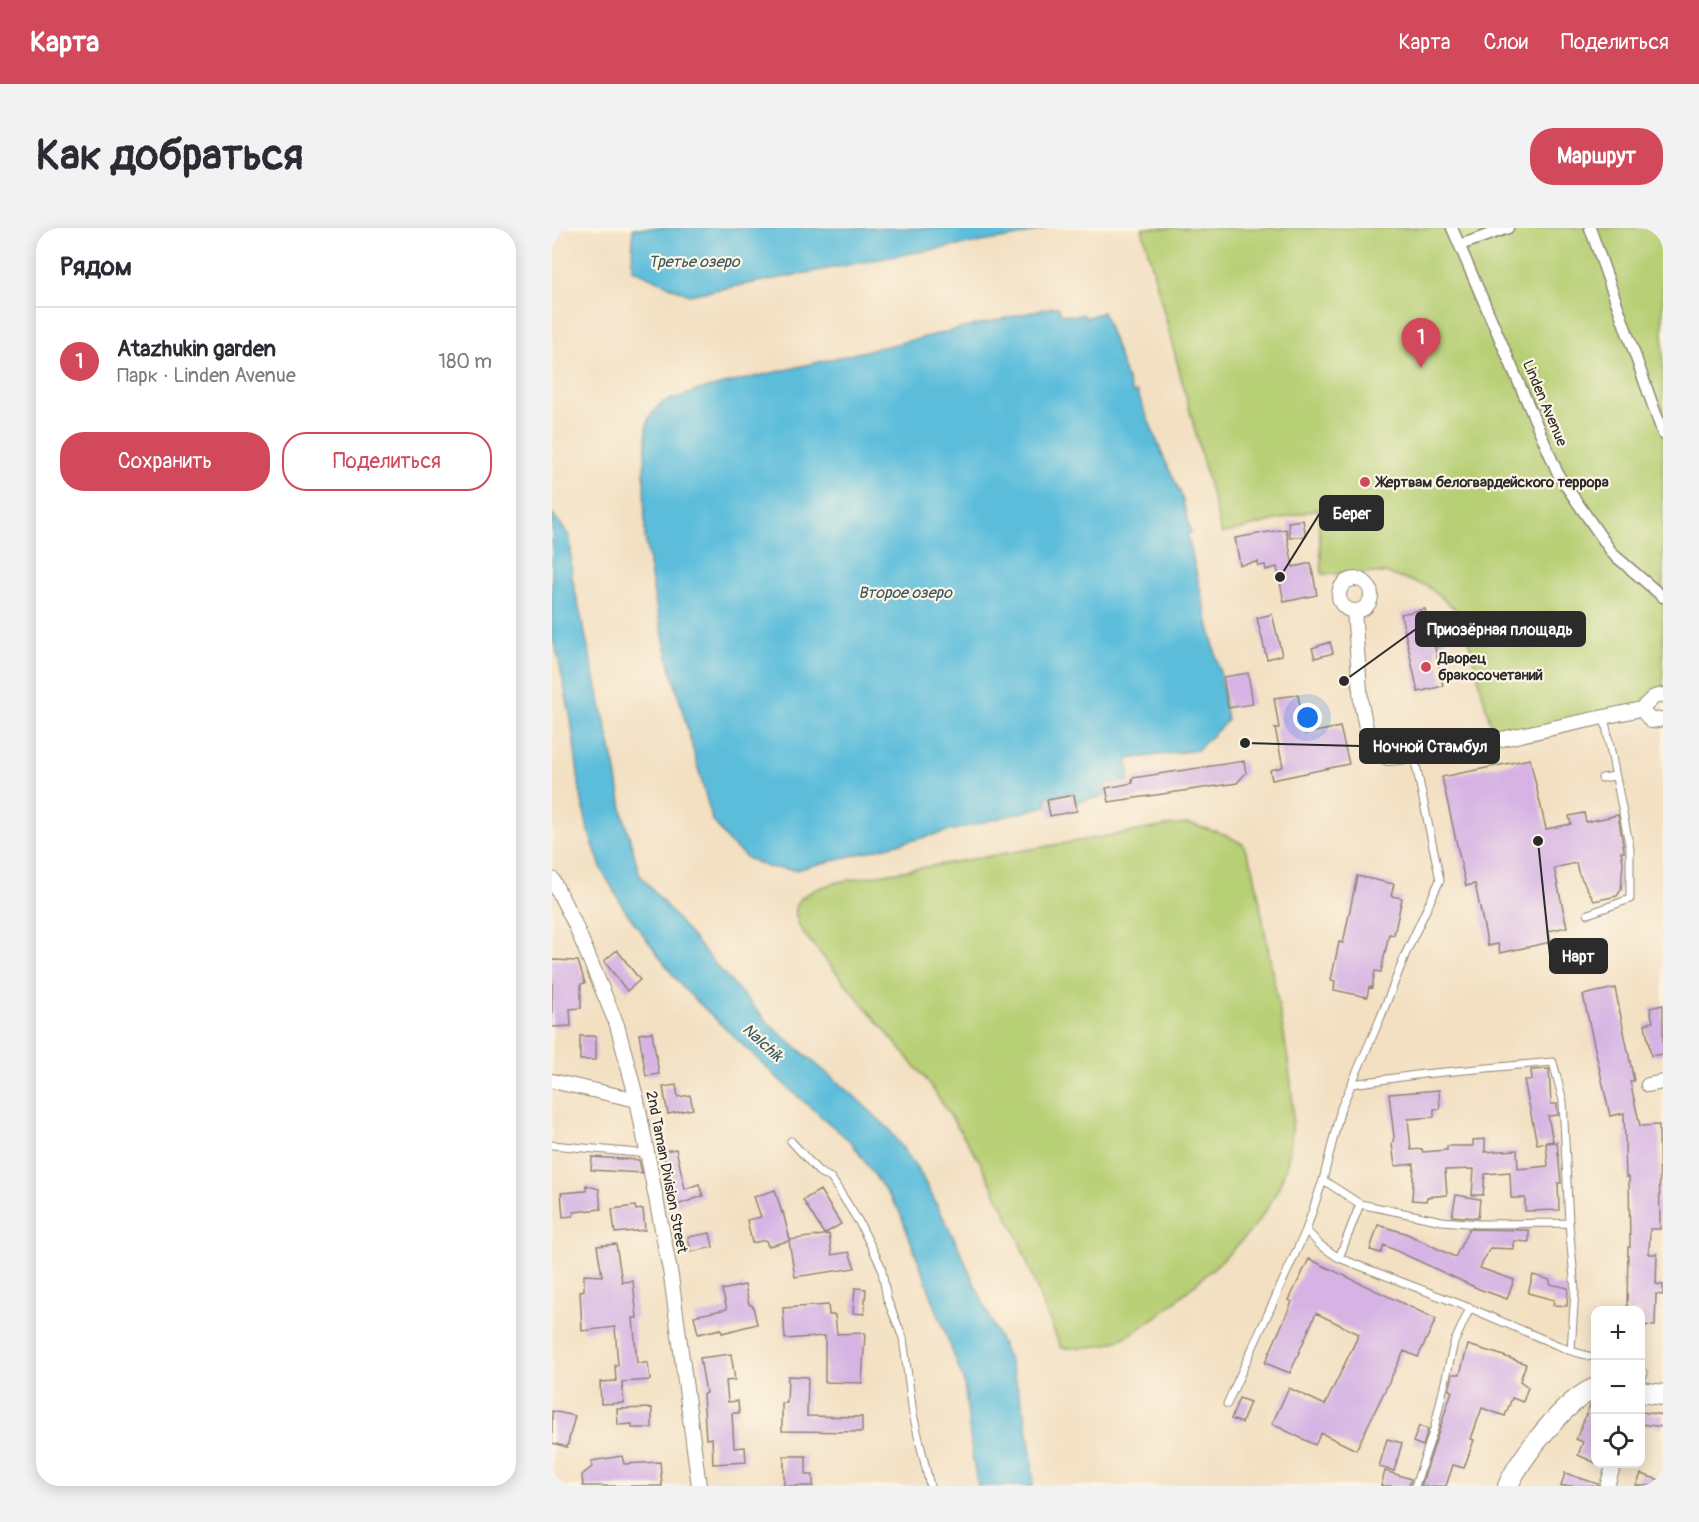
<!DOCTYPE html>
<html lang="ru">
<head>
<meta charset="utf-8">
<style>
	:root { --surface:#fff; --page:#f2f2f3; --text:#2b2b33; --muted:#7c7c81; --line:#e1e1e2; --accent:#d1495b }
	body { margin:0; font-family:Pangolin,sans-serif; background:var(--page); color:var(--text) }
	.controls { position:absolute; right:18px; bottom:18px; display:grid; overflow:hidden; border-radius:12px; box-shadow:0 3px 15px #0003 }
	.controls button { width:54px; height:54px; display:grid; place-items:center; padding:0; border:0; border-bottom:2px solid var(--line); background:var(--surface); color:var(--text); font:30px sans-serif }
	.you { position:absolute; left:756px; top:490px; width:21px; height:21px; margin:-15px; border:4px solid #fff; border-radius:50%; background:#1a73e8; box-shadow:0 0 0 9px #1a73e833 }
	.badge { display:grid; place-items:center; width:39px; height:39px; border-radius:50%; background:var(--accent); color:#fff; font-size:20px; font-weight:700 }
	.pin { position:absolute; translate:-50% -50px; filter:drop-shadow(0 2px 3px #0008) }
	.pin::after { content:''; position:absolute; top:32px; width:21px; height:18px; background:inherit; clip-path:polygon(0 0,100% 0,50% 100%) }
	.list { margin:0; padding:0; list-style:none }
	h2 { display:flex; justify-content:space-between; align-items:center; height:78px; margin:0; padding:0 24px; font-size:26px }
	h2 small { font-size:20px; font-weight:400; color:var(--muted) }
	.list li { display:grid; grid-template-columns:39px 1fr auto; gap:18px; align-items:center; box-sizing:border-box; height:108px; padding:0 24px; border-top:2px solid var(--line) }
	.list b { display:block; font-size:22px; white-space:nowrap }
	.list p { margin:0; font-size:20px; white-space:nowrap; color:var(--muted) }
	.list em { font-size:20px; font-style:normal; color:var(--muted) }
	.actions { display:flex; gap:12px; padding:18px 24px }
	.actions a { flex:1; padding:14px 0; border:2px solid var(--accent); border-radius:24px; text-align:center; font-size:21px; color:var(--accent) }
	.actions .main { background:var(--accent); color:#fff }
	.icon { flex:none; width:33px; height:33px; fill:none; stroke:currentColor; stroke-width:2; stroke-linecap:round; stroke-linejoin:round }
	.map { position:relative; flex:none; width:1111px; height:1258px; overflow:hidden; border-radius:24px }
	header { display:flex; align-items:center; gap:36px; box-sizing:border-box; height:84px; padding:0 30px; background:var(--accent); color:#fff }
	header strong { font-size:28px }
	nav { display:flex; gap:33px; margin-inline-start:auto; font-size:21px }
	.intro { display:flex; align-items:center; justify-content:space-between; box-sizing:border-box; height:144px; padding:0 36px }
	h1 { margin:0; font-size:42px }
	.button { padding:15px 27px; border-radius:24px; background:var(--accent); color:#fff; font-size:21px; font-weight:700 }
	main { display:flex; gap:36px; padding:0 36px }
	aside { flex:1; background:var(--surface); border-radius:24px; box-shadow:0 3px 15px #0003 }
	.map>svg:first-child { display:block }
	.green { fill:#b7cf75; stroke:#717d50; stroke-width:1.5 }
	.water { fill:#5cbddb; stroke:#447483; stroke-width:1.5 }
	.building { fill:#d6b3e4 }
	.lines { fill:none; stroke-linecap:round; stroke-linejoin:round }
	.service-casing { stroke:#8f8676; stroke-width:9 }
	.pedestrian-casing { stroke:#8f8676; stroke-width:13 }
	.minor-casing { stroke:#8f8676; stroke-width:16 }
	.secondary-casing { stroke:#8f8676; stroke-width:22 }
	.service { stroke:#fff; stroke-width:7 }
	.pedestrian { stroke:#fff; stroke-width:10 }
	.minor { stroke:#fff; stroke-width:14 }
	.secondary { stroke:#fff; stroke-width:20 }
	.poi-dot { fill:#d1495b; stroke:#fcf5e5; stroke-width:2 }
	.labels { text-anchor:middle; stroke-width:4.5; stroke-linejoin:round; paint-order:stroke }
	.street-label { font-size:15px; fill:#2b2b2b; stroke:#fcf5e5 }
	.poi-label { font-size:15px; font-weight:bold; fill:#2b2b2b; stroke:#fcf5e5; text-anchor:start }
	.water-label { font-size:16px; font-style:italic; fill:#3a5760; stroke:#fcf5e5 }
	.leader { fill:none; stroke:#2b2b2b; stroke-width:2 }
	.callout-dot { fill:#2b2b2b; stroke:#fcf5e5; stroke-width:2 }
	.callout { fill:#2b2b2b; stroke:#2b2b2b; stroke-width:2 }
	.callout-label { font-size:16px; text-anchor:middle; font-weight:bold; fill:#fff }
</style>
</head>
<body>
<header>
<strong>Карта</strong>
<nav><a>Карта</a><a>Слои</a><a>Поделиться</a></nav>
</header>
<div class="intro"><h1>Как добраться</h1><a class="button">Маршрут</a></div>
<main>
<aside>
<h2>Рядом<small></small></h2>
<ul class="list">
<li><span class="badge">1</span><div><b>Atazhukin garden</b><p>Парк · Linden Avenue</p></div><em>180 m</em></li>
</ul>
<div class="actions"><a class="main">Сохранить</a><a>Поделиться</a></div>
</aside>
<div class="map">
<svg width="1111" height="1258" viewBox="0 0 1111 1258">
	<rect width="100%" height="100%" fill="#fcf5e5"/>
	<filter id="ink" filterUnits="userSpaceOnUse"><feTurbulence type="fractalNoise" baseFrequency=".0167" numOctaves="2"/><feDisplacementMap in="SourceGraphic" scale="12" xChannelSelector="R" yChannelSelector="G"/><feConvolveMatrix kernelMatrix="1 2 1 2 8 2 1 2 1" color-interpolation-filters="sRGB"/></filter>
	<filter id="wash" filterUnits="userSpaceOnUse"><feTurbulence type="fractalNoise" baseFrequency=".008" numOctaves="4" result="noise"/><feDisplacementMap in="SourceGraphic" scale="24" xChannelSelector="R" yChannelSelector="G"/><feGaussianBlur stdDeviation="1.35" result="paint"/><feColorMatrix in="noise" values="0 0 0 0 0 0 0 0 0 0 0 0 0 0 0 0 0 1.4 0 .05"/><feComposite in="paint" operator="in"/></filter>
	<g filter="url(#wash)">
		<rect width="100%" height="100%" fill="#f3e0c2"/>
		<path class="green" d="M590,0H1111V467L1089,481L943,513L909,386L875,358L833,345L770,346L766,281L670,306Z
			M638,596L672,606L691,616L701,639C709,680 716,722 724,764C735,825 753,896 728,956C711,998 673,1030 640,1059C621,1076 593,1099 571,1110C552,1120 529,1120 509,1120L489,1072L465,1007L427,932L377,855L252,706C229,672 257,662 286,654L620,597Z"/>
		<path class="water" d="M81,0H494L467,8L354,26L137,67L80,41Z
			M501,79H506L509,86L524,88L531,86L533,90L551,84L580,165L585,164L613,233L629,266L639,305L635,306L669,449L675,493L645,522L576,531L577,553L552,557L554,568L524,574L522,564L494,570L495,578L244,642L215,639L195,630L176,613L160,591L119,441L103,373L93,309L92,246L95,196L98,188L109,175L147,162Z
			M0,285L18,309L20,349L63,538L71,586L88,647L162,735L219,798L302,868L336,900L367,943L405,1016L459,1137L473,1185L480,1232L481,1258H426L421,1233L412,1154L347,982L299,914L234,858L130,759L73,682L50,642L36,602L28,563L19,491L5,424L0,411Z"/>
		<g id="blocks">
			<path class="building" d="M751,292L754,308L738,310L736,294Z
				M734,301L741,339L759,335L765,367L732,374L725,339L714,342L713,337L706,338V334L688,337L683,310Z
				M873,381L878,406L887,404L893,407L894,411L891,417L883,419L891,458L866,464L849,386Z
				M720,386L730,427L715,431L705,390Z
				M778,414L781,425L763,430L760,420Z
				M696,445L701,476L676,480L671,449Z
				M746,467L753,506L788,499L797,536L720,552L718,542L731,539L723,500H727L722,470Z
				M978,531L994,601L1019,596L1017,588L1032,585L1034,594L1066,587L1072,622V624H1069L1071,634L1069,662L1065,668L1042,673L1026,644L1024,635L1002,640L1015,699L996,703L999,714L948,725L946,716L936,718L923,656L914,658L890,549Z
				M692,533L694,545L685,555L557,574L554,560L581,555L580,550Z
				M522,567L525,583L498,588L495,572Z
				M805,648L842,656L839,668L850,670L842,707L837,706L829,744L823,743L820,760L817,759L815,769L782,762L783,753L779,752L787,714L791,715Z
				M65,722L88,752L75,763L52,733Z
				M0,732L26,733L33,755L29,756V780L18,781L19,798L0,799Z
				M1063,760L1078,833L1082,853H1078L1088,898L1107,897L1108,1001H1098L1097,1026H1105L1104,1056L1111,1057V1067L1104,1066L1103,1098L1089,1097V1083H1075L1076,1019H1078L1077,949H1074L1072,885L1058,888L1031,767Z
				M1111,777V826L1099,828L1093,796L1101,794L1098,780Z
				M100,804L107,846L94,848L87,806Z
				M28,808H44V832H28Z
				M997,841L999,876H1005L1006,887L996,888L1001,913L985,916L972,852H980L979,842Z
				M124,857L126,869L138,867L141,881L116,886L111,859Z
				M887,862L888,881H882V889L856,891L859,922L870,921L871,924L895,922V918H921V912L933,911V924L965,922L966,941L996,938L994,915L1005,914L1009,955H1006L1007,982L973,983V970H959L958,944L933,946L931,967H920L922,941L893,942L895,967L875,969L874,973L860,972L862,936L843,938L840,916L842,909L837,866Z
				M124,921L133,961L147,956L151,968L125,977L118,960L111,923Z
				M40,929L87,932L90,945L39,942Z
				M34,957L47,961L49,981L22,984L21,988L11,989L9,965L34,963Z
				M223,962L230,985L231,984L238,1012L277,1006L280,1027L297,1024L303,1040L243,1049L237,1013L216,1018L214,1012L200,1015L195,992L209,989L202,969Z
				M268,962L289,996L272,1006L251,972Z
				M904,967L928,971L926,990L900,988Z
				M83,978L84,982L91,981L93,1002L63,1005L60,981Z
				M826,997L853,1005L903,1029L917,1001L977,1002V1014L962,1013V1021L938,1020L928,1040L962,1052L955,1071L927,1061L832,1017L829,1025L818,1022Z
				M158,1005L161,1019L139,1024L136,1009Z
				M64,1016L70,1054L81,1053L85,1090H81L85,1135H96L98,1152L70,1154L72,1175L49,1176L48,1154L64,1153L63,1137H66L63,1099L30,1103L28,1063L32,1062V1047L50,1048L45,1018Z
				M757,1031L884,1091L866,1129L852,1123L804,1222L769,1205L763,1217L720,1196L737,1160L773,1177L807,1106L764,1085L738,1145L713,1135L740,1074L737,1072Z
				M981,1047L998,1052V1056L1016,1060L1015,1078L1001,1077L1002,1072L976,1065Z
				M193,1057L197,1076L201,1078L205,1096L170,1105L169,1101L146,1106L142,1088L175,1081L170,1062Z
				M303,1060L314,1061L312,1086L301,1085Z
				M276,1077L277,1087H283L285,1106L313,1105L310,1155L273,1154V1108L233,1111L231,1080Z
				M916,1117L946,1126L974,1136L968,1153L976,1159L971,1174L960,1170L953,1188L930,1180L919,1211L922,1212L912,1240L901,1237L894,1258H869L900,1163L897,1162L901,1146H908Z
				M179,1126L183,1152L174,1153L176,1174L186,1173L187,1185H180L182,1220L193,1219L194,1234L161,1236L160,1210L154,1211L151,1166L154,1165L148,1130Z
				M236,1148L256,1149L255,1188L310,1189V1204L230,1203V1175H235Z
				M687,1170L698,1174L690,1195L679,1191Z
				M1044,1174V1235L1026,1227L1031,1214L1024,1211L1038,1177Z
				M100,1180V1200H80V1196L66,1197L65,1181Z
				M0,1183L23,1188L15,1219L0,1215Z
				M1090,1184L1111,1187V1199L1089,1196Z
				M867,1198L876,1201L871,1218L861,1214Z
				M835,1211L850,1215L842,1243L827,1239Z
				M70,1228L72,1236L108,1234L110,1258H31L30,1247L40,1239L39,1233Z
				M232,1228H254V1247H261V1258H232Z
				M833,1243L859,1251L857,1258H829Z
				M1013,1245L1046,1256V1258H1009Z
				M1089,1246L1111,1253V1258H1084Z"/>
		</g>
	</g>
	<g filter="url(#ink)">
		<use href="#blocks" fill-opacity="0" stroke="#8f8676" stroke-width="1.5"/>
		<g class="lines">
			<g class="service-casing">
				<path id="service" d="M862,528L888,652L854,725L828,791L789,880L771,952L754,1002L768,1017L787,1030L918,1080L1019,1123L1044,1130
					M1050,550L1063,548
					M1036,686L1078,671V621L1052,488
					M800,856L871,846L1001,834L1011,873L1017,995
					M239,913L267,944L279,950L307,994L329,1038L335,1071L351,1110L361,1186L378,1258
					M0,917L96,926
					M771,952L808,976L890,993L927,996L1017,995L1023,1062L1019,1123
					M787,1030L808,976
					M1088,1144L1092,1145L1088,1155
					M675,1176L754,1002
					M863,1258L882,1201L902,1115L918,1080"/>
			</g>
			<g class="pedestrian-casing">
				<path id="pedestrian" d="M900,0L1007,248L1061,326L1111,369
					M1038,0L1111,206
					M908,17L956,0"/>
			</g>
			<g class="minor-casing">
				<path id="minor" d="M787 367a16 16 0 1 1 32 0a16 16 0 1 1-32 0Z
					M802,383L809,475L816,510L827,525L836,530L880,526L1089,481L1102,469L1111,467
					M1089,481L1099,493L1111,491
					M0,651L22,694L65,797L85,872L119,1048L147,1258
					M0,853L85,872
					M1096,857L1111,854
					M1055,1258L1062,1236"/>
			</g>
			<g class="secondary-casing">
				<path id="secondary" d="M1088,1164L1111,1167
					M956,1258C968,1230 1015,1170 1044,1160"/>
			</g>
			<use href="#service" class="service"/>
			<use href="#pedestrian" class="pedestrian"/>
			<use href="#minor" class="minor"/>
			<use href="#secondary" class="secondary"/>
		</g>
	</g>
	<g class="poi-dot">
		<circle cx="813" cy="254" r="6"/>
		<circle cx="874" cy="439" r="6"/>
	</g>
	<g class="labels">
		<g class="street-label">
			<text transform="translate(993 175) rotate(67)" y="5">Linden Avenue</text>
			<text transform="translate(115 944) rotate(79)" y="5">2nd Taman Division Street</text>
		</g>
		<g class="poi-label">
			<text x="825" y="259">Жертвам белогвардейского террора</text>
			<text x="886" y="435">Дворец<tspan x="886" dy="17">бракосочетаний</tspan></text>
		</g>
		<g class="water-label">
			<text x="142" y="39">Третье озеро</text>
			<text x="353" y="370">Второе озеро</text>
			<text transform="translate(211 814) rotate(42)" y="6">Nalchik</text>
		</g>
	</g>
	<path class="leader" d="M728 349L768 285M792 453L864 401M693 515L808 518M986 613L998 728"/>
	<g class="callout-dot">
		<circle cx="728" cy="349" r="6"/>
		<circle cx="792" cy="453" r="6"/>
		<circle cx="693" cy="515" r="6"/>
		<circle cx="986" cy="613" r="6"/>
	</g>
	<g class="callout">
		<rect x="768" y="268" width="63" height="34" rx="6"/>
		<rect x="864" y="384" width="169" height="34" rx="6"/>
		<rect x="808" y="501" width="139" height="34" rx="6"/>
		<rect x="998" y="711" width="57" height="34" rx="6"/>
	</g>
	<g class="callout-label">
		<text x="800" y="291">Берег</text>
		<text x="948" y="407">Приозёрная площадь</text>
		<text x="878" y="524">Ночной Стамбул</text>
		<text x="1026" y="734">Нарт</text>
	</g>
</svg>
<div class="controls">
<button>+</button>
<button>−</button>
<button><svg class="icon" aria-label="locate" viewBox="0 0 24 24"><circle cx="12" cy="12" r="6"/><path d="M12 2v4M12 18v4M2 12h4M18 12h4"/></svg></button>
</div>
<div class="you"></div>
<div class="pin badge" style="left:869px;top:140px">1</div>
</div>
</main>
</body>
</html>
